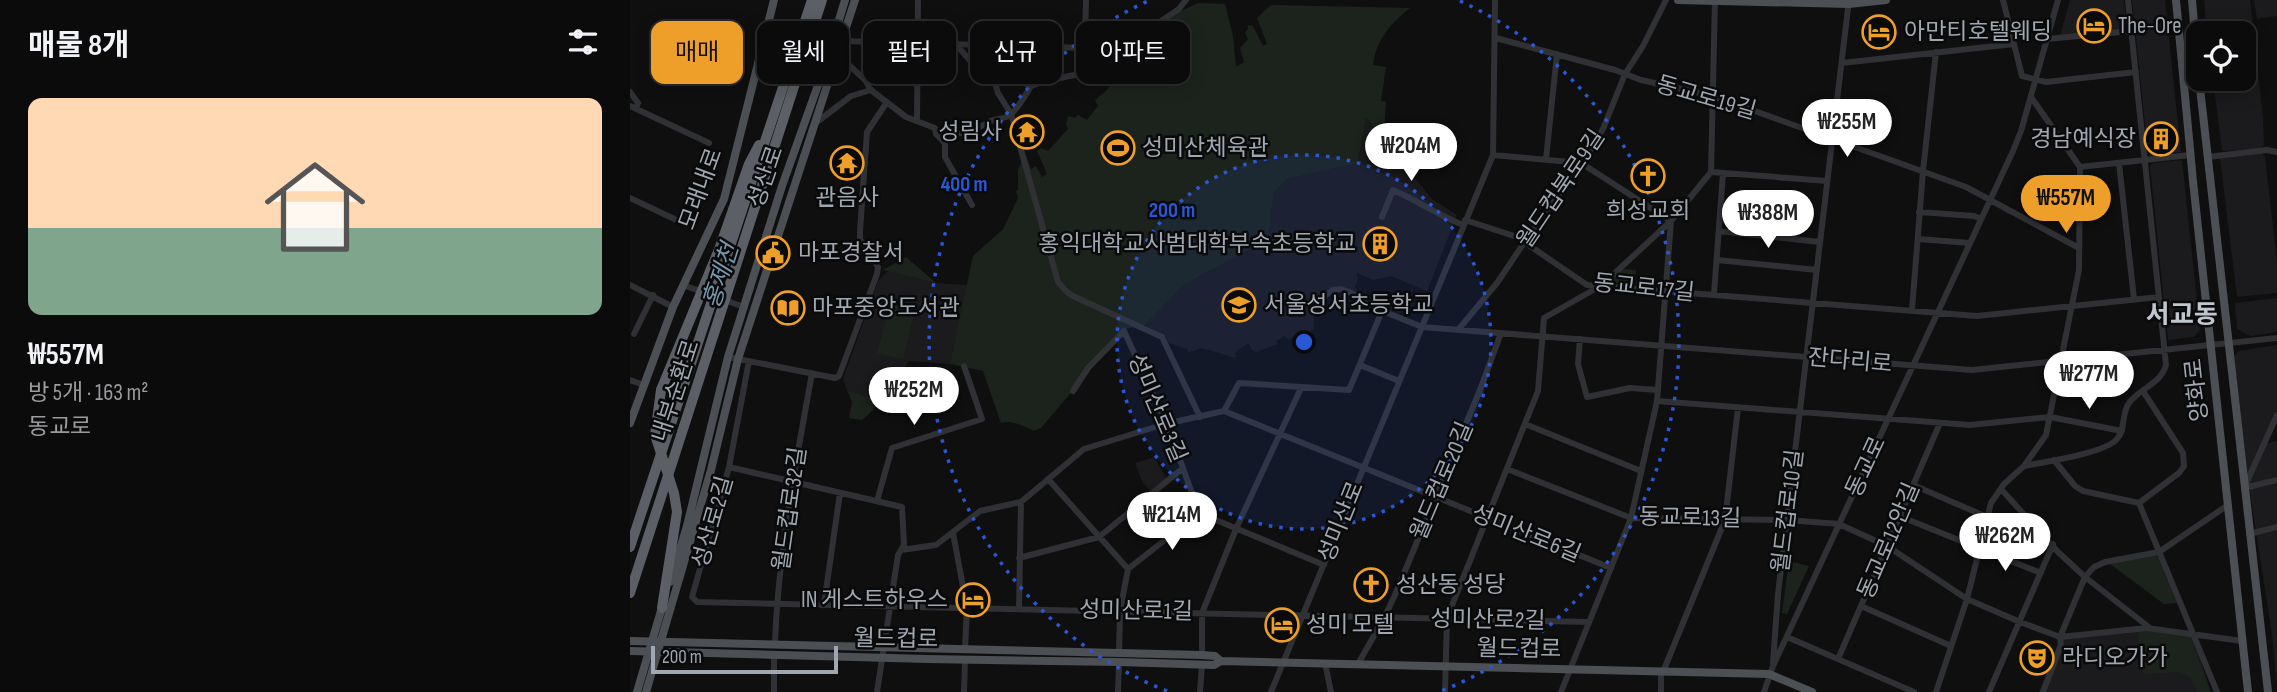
<!DOCTYPE html>
<html lang="ko">
<meta charset="utf-8">
<style>
body{margin:0;font-family:"Sofia Sans Condensed","Noto Sans KR",sans-serif;background:#19191a;color:#f1f3f6;height:100vh;display:flex;flex-direction:column;font-size:26px;white-space:nowrap}
*{box-sizing:border-box;margin:0}
p{font-size:23px;color:#9a9b9d}
.icon{flex:none;width:38px;height:38px;fill:none;stroke:currentColor;stroke-width:2;stroke-linecap:round;stroke-linejoin:round}
.map{position:relative;flex:1;overflow:hidden}
.sheet{display:flex;flex-direction:column;background:#0b0b0c;width:630px}
.sheet>*{flex:none}
.hud{position:absolute;left:21px;top:21px;width:665px;height:63px;display:flex;gap:14px}
.controls{position:absolute;left:1556px;top:21px;display:grid;gap:14px}
.controls a{display:grid;place-items:center;width:70px;height:70px;border-radius:14px;background:#0b0b0c;box-shadow:0 4px 18px #0003,0 0 0 2px #2b2b2d;font-size:35px}
.scale{position:absolute;left:21px;bottom:18px;width:187px;box-sizing:border-box;padding-left:7px;border:4px solid #a0a7b1;border-top:0;font-size:19px;line-height:24px;white-space:nowrap;color:#a0a7b1;-webkit-text-stroke:5px #0a0a0b;paint-order:stroke}
.price{position:absolute;translate:-50% -60px;padding:0 16px;border-radius:24px;background:#fff;color:#222;font-size:23px;line-height:46px;filter:drop-shadow(0 2px 4px #0008)}
.price::after{content:'';position:absolute;left:50%;top:42px;width:21px;height:16px;margin-left:-10px;background:inherit;clip-path:polygon(0 0,100% 0,50% 100%)}
.price.active{background:#ee9f2a;color:#111}
ul{padding:0;list-style:none}
li{display:grid;align-content:center;gap:14px;height:371px;padding:0 28px}
li+li{border-top:2px solid #2b2b2d}
li span{display:grid;place-items:center;height:217px;border-radius:14px;color:#555}
li>.icon{margin-inline-start:auto}
span .icon{width:126px;height:126px;fill:#fffc;stroke-width:1}
li b{font-size:30px}
h2{display:flex;justify-content:space-between;align-items:center;height:84px;padding:0 28px;font-size:30px}
.tag{padding:0 24px;border-radius:14px;background:#0b0b0c;box-shadow:0 4px 18px #0003,0 0 0 2px #2b2b2d;font-size:24px;line-height:63px}
.tag.active{background:#ee9f2a;color:#111}
main{display:flex;flex:1;min-height:0}
.map>svg:first-child{display:block}
.built{fill:#1b1b1d}
.green{fill:#1c231c}
.pier{fill:#0f0f10}
.lines{fill:none;stroke-linecap:round;stroke-linejoin:round}
.minor{stroke:#303135;stroke-width:6}
.major{stroke:#4c4f54;stroke-width:8}
.highway{stroke:#5c6066;stroke-width:10}
.highway-bridge{stroke:#5c6066;stroke-width:10}
.ring{fill:none;stroke:#2a57d4;stroke-width:3.5;stroke-dasharray:3.5 7}
.labels{text-anchor:middle;dominant-baseline:central;stroke-width:5;stroke-linejoin:round;paint-order:stroke}
.poi-label{font-size:23px;fill:#a0a7b1;stroke:#0a0a0b;text-anchor:start}
.street-label{font-size:23px;fill:#a0a7b1;stroke:#0a0a0b}
.water-label{font-size:24px;font-style:italic;fill:#7797ad;stroke:#0a0a0b}
.quarter-label{font-size:26px;font-weight:bold;fill:#c1c5cd;stroke:#0a0a0b}
.centre{fill:#2a57d4;stroke:#0a0a0b;stroke-width:3.5}
.ring-label{font-size:21px;text-anchor:middle;font-weight:bold;fill:#2a57d4;stroke:#0a0a0b;stroke-width:5;stroke-linejoin:round;paint-order:stroke}
</style>
<main>
<section class="sheet">
<h2>매물 8개<svg class="icon" aria-label="filters" viewBox="0 0 24 24"><path d="M4 7h16M4 17h16"/><circle cx="9" cy="7" r="2"/><circle cx="15" cy="17" r="2"/></svg></h2>
<ul>
<li><span style="background:linear-gradient(#ffd9b3 60%,#7fa58c 0)"><svg class="icon" aria-label="home" viewBox="0 0 24 24"><path d="M3 11l9-7 9 7M6 9v11h12V9"/></svg></span><div><b>₩557M</b><p>방 5개 · 163 m²</p><p>동교로</p></div></li>
</ul>
</section>
<div class="map">
<svg width="1647" height="692" viewBox="0 0 1647 692">
<rect width="100%" height="100%" fill="#0f0f10"/>
<path class="built" d="M1440,0H1494L1497,29L1430,36Z
M1502,0H1535L1551,152L1522,156L1518,153Z
M1574,0H1620L1633,118L1634,145L1630,149L1592,151L1583,79H1614V33H1577Z
M1624,0H1647V16L1627,19Z
M736,118L802,199L827,215L797,291L761,276L743,280L727,273L728,280L725,286L727,293L712,286L701,288L683,301L684,328L679,333L663,337L658,340L655,336L646,341L648,344L626,352L622,350L618,343L605,353L606,358L571,348L558,353L557,349L539,343L535,336L515,325L555,284L638,240L644,192L657,179L728,163Z
M1631,153L1635,157L1647,262V293L1607,297L1590,159Z
M1552,160L1570,330L1564,337L1538,340L1520,166L1523,163Z
M258,271L306,283L338,285L320,364L279,361L272,372L266,371L249,400L217,390L213,379L248,281Z
M1647,298V332L1620,336L1607,329L1605,303Z
M1647,345V415L1635,444L1647,441V686L1642,634L1618,480L1604,357L1608,351Z
M524,457L537,479L521,492L513,483L505,463Z
M1520,630L1562,634L1581,692H1409L1430,637Z"/>
<path class="green" d="M568,3L595,4L603,36L606,67L614,62L610,48L618,39L615,32L618,29V25L623,26L633,46L637,44L627,18L641,5L780,8C761,23 746,40 743,65L756,67L751,101L756,102L754,131H747L736,118L728,163L657,179L644,192L638,240L555,284L515,325L495,329L411,428L404,431C394,427 382,419 371,423L353,371L320,364L343,256L373,229L388,198L386,191L388,190V169L396,155L401,169L406,166L412,177L417,174L407,151L411,148L418,151C425,144 431,136 438,129L436,124L438,116L445,118L448,115L457,120L468,106L465,100L479,88L477,80L481,78L474,64L511,40L549,12Z
M276,257L306,283L253,270Z
M993,269L1006,270L1005,285L984,283L982,279Z
M260,304L285,310L273,359L247,353Z
M217,390L249,400L243,410L232,420L219,418L222,402Z
M1524,555L1528,557L1547,603L1534,604L1480,564Z
M1159,561L1179,566L1157,614L1152,613Z
M1520,631L1560,635L1580,692H1567L1560,677L1548,672L1514,674L1511,666L1508,632Z"/>
<path class="pier" d="M175,0H201L3,596L0,599V541L94,249L89,247L142,89L146,91Z"/>
<g class="lines">
<path class="minor" d="M1373,0L1392,76L1416,82L1506,72
M866,38L985,70L1011,80L1083,96L1336,187L1449,248
M1417,39L1501,31
M211,41L455,48
M328,44L330,49L351,73L389,81L401,86L415,81L454,73L549,9L556,0
M204,62L220,66L235,80L241,90L276,117L305,128L306,134L311,139C328,133 345,131 359,122C366,118 375,120 381,114C389,107 395,96 401,86
M1212,63L1384,44
M454,73L456,0
M363,76L368,93L381,114L428,282L437,292L443,296L532,337L570,417
M0,92L8,103L6,109
M0,106L79,143
M287,120L288,0
M187,122L221,96L241,90
M311,139L315,144V157L342,205
M863,155L951,163L1041,221
M1578,157L1637,150L1647,152
M916,159L927,54
M1489,163L1504,299
M1450,167L1560,155
M1081,172L1197,181
M0,198L57,225
M1289,212L1344,216L1351,219
M752,217L763,190C788,201 808,215 833,225
M835,220L896,240L900,246L957,285L1347,316L1529,297
M1089,231L1190,242
M1288,239L1340,243
M1087,260L1187,270
M0,285L43,307
M53,285L114,307
M1084,294L1093,173
M683,304L703,290L711,289L726,295L738,305L792,327L1342,370L1647,338
M1282,310L1293,171L1306,52
M828,330L867,283L896,240L955,159L973,129L995,74L1013,46L1036,0
M4,334L23,295
M950,339L948,364L957,397L1000,388L1028,390
M98,357L205,378L209,376L247,274L248,267L230,239V231L237,132L257,102
M119,361L99,467L62,597L67,602L959,622
M730,365L769,381
M0,380L14,385
M443,391L458,368L494,331L539,429L569,513L694,565
M272,400L283,395
M1027,401L1340,425L1420,417L1492,431
M594,411L609,383L719,390L752,311
M895,424L1011,471
M1424,460L1445,486L1453,491L1509,503L1549,473L1554,466L1553,453L1513,391
M1394,466C1414,462 1476,453 1487,439C1496,429 1491,414 1499,403C1510,388 1531,384 1536,365L1498,0
M99,467L272,507L274,545L268,555L247,692
M877,469L1001,518L1157,520L1209,524L1257,546L1337,599L1390,622L1430,637L1517,628L1612,641
M418,479L498,569L490,611L489,653
M1283,485L1357,517
M1615,486L1647,415
M1614,488L1647,480
M1371,489L1427,551L1455,577L1520,628
M247,501L262,448L352,419L334,366
M1509,503L1587,692
M1269,516L1411,573
M323,533L337,608L335,649
M1619,534L1647,527
M271,550L306,545L350,511L391,502
M389,558L469,537L553,468
M498,569L569,513
M194,604L210,493
M1231,606L1321,646
M389,609L391,502L454,449L535,424L594,411L981,568
M1157,637L1284,692
M145,645C148,553 166,463 182,373
M572,655V613L606,529L671,388
M1208,659L1310,423
M1143,662L1148,594L1219,0
M695,663L701,692
M728,664L754,618L765,595L850,390L871,333
M1033,672L1095,520L1108,408
M144,692V655
M334,692L335,660
M488,692L489,662
M570,692L572,665
M641,692L863,155L865,0
M815,692L817,618L908,391L914,318L972,285L1041,221L1081,172L1085,0
M931,692L1001,518L1027,401L1041,221
M1031,692V672
M1134,692L1143,666L1383,151L1391,131L1428,0
M1306,692L1337,599L1361,503L1374,484L1394,466L1416,435L1449,270L1450,167L1401,97
M1359,692L1423,544
M1413,692L1431,645L1430,637L1455,577L1464,567L1475,562L1529,552L1598,505"/>
<path class="major" d="M1048,0L1219,4L1256,0
M1546,0L1563,181L1618,692
M1562,0L1568,70
M1569,79L1638,692
M0,423L43,307L94,199L144,0
M40,582L57,526L98,357L152,186L197,60L215,0
M0,641L572,655L585,656L591,661L1139,674L1182,692
M0,651L297,659L489,662L584,665L591,661
M7,692L33,604
M16,692L81,470L108,359L225,0"/>
<path class="highway" d="M31,390L25,435L44,493L47,512L32,608"/>
<path class="highway-bridge" d="M31,390L90,247L119,164L129,145
M0,547L182,0
M0,593L192,0"/>
</g>
<circle cx="674" cy="342" r="187" fill="#2a57d4" fill-opacity=".12"/>
<g class="ring">
<circle cx="674" cy="342" r="187"/>
<path d="M537 691A375 375 0 0 1 518 1M830 1A375 375 0 0 1 811 691"/>
</g>
<defs>
<symbol id="hotel-ring" viewBox="-11 -11 22 22"><circle r="9.5" fill="#0a0a0b" stroke="#ee9f2a" stroke-width="1.5"/><path d="M-6-4.5h1.5V1H6V5H4.5V3h-9V5H-6ZM-4 0a1.8 1.8 0 1 1 3.6 0ZM.5 0V-2.5h3Q6-2.5 6 0Z" fill="#ee9f2a"/></symbol>
<symbol id="temple-ring" viewBox="-11 -11 22 22"><circle r="9.5" fill="#0a0a0b" stroke="#ee9f2a" stroke-width="1.5"/><path d="M0-6L5-2H3V0L6.5 2.5H4V6H1.5V3h-3V6H-4V2.5H-6.5L-3 0V-2H-5Z" fill="#ee9f2a"/></symbol>
<symbol id="building-ring" viewBox="-11 -11 22 22"><circle r="9.5" fill="#0a0a0b" stroke="#ee9f2a" stroke-width="1.5"/><path d="M-4-6H4V6H1V3H-1V6H-4ZM-2.5-4.3h1.7v1.8h-1.7ZM.8-4.3h1.7v1.8H.8ZM-2.5-1h1.7V.8h-1.7ZM.8-1h1.7V.8H.8Z" fill="#ee9f2a"/></symbol>
<symbol id="stadium-ring" viewBox="-11 -11 22 22"><circle r="9.5" fill="#0a0a0b" stroke="#ee9f2a" stroke-width="1.5"/><path d="M0-5a6.5 5 0 1 0 0 10a6.5 5 0 1 0 0-10ZM-3.5-1.8h7v3.6h-7Z" fill="#ee9f2a"/></symbol>
<symbol id="church-ring" viewBox="-11 -11 22 22"><circle r="9.5" fill="#0a0a0b" stroke="#ee9f2a" stroke-width="1.5"/><path d="M-1.2-6h2.4v3.5h3.3v2.4h-3.3V6h-2.4V-.1h-3.3v-2.4h3.3Z" fill="#ee9f2a"/></symbol>
<symbol id="civic-ring" viewBox="-11 -11 22 22"><circle r="9.5" fill="#0a0a0b" stroke="#ee9f2a" stroke-width="1.5"/><path d="M-.6-6.5H3V-4.5H.6V-3L4-1V1h2V6H-6V1h2V-1L-.6-3ZM-1.2 2.5V6h2.4V2.5Z" fill="#ee9f2a"/></symbol>
<symbol id="school-ring" viewBox="-11 -11 22 22"><circle r="9.5" fill="#0a0a0b" stroke="#ee9f2a" stroke-width="1.5"/><path d="M0-5L7-2L0 1L-7-2ZM-4 1L0 2.5L4 1V4Q0 6-4 4Z" fill="#ee9f2a"/></symbol>
<symbol id="library-ring" viewBox="-11 -11 22 22"><circle r="9.5" fill="#0a0a0b" stroke="#ee9f2a" stroke-width="1.5"/><path d="M-6-4Q-3-5.5-.7-3.5V5Q-3 3-6 4ZM6-4Q3-5.5 .7-3.5V5Q3 3 6 4Z" fill="#ee9f2a"/></symbol>
<symbol id="theatre-ring" viewBox="-11 -11 22 22"><circle r="9.5" fill="#0a0a0b" stroke="#ee9f2a" stroke-width="1.5"/><path d="M-5-5.5Q0-4 5-5.5V0Q5 5 0 6Q-5 5-5 0ZM-3.3-2.5H-1v1.5H-3.3ZM1-2.5H3.3v1.5H1ZM-2.8 1Q0 5.5 2.8 1Z" fill="#ee9f2a"/></symbol>
</defs>
<g fill-rule="evenodd">
<use href="#hotel-ring" x="1445" y="7" width="38" height="38"/>
<use href="#hotel-ring" x="1230" y="13" width="38" height="38"/>
<use href="#temple-ring" x="378" y="113" width="38" height="38"/>
<use href="#building-ring" x="1512" y="120" width="38" height="38"/>
<use href="#stadium-ring" x="469" y="129" width="38" height="38"/>
<use href="#temple-ring" x="198" y="144" width="38" height="38"/>
<use href="#church-ring" x="999" y="157" width="38" height="38"/>
<use href="#building-ring" x="731" y="225" width="38" height="38"/>
<use href="#civic-ring" x="124" y="234" width="38" height="38"/>
<use href="#school-ring" x="590" y="286" width="38" height="38"/>
<use href="#library-ring" x="139" y="289" width="38" height="38"/>
<use href="#church-ring" x="722" y="566" width="38" height="38"/>
<use href="#hotel-ring" x="324" y="581" width="38" height="38"/>
<use href="#hotel-ring" x="633" y="606" width="38" height="38"/>
<use href="#theatre-ring" x="1388" y="639" width="38" height="38"/>
</g>
<g class="labels">
<g class="poi-label">
<text x="1488" y="26">The-Ore</text>
<text x="1274" y="32">아만티호텔웨딩</text>
<text x="372" y="132" text-anchor="end">성림사</text>
<text x="1506" y="139" text-anchor="end">경남예식장</text>
<text x="512" y="148">성미산체육관</text>
<text x="217" y="198" text-anchor="middle">관음사</text>
<text x="1018" y="211" text-anchor="middle">희성교회</text>
<text x="726" y="244" text-anchor="end">홍익대학교사범대학부속초등학교</text>
<text x="168" y="253">마포경찰서</text>
<text x="634" y="305">서울성서초등학교</text>
<text x="182" y="308">마포중앙도서관</text>
<text x="766" y="585">성산동 성당</text>
<text x="318" y="600" text-anchor="end">IN 게스트하우스</text>
<text x="676" y="625">성미 모텔</text>
<text x="1432" y="658">라디오가가</text>
</g>
<g class="street-label">
<text transform="translate(1076 98) rotate(16)">동교로19길</text>
<text transform="translate(136 177) rotate(-71)">성산로</text>
<text transform="translate(71 189) rotate(-70)">모래내로</text>
<text transform="translate(931 189) rotate(-56)">월드컵북로9길</text>
<text transform="translate(1014 288) rotate(6)">동교로17길</text>
<text transform="translate(1220 361) rotate(5)">잔다리로</text>
<text transform="translate(1567 390) rotate(-96)">양화로</text>
<text transform="translate(46 391) rotate(-72)">내부순환로</text>
<text transform="translate(527 408) rotate(67)">성미산로3길</text>
<text transform="translate(1236 467) rotate(-65)">동교로</text>
<text transform="translate(812 481) rotate(-67)">월드컵로20길</text>
<text transform="translate(160 509) rotate(-82)">월드컵로32길</text>
<text transform="translate(1158 511) rotate(-83)">월드컵로10길</text>
<text transform="translate(1060 518) rotate(1)">동교로13길</text>
<text transform="translate(83 522) rotate(-74)">성산로2길</text>
<text transform="translate(711 522) rotate(-68)">성미산로</text>
<text transform="translate(896 534) rotate(22)">성미산로6길</text>
<text transform="translate(1259 541) rotate(-67)">동교로12안길</text>
<text transform="translate(506 611) rotate(1)">성미산로1길</text>
<text transform="translate(858 620) rotate(1)">성미산로2길</text>
<text transform="translate(266 639) rotate(1)">월드컵로</text>
<text transform="translate(889 649) rotate(1)">월드컵로</text>
</g>
<g class="water-label">
<text transform="translate(91 276) rotate(-72)">홍제천</text>
</g>
<g class="quarter-label">
<text x="1552" y="315">서교동</text>
</g>
</g>
<circle cx="674" cy="342" r="10" class="centre"/>
<g class="ring-label">
<text x="334" y="191">400 m</text>
<text x="542" y="217">200 m</text>
</g>
</svg>
<div class="controls">
<a><svg class="icon" aria-label="locate" viewBox="0 0 24 24"><circle cx="12" cy="12" r="6"/><path d="M12 2v4M12 18v4M2 12h4M18 12h4"/></svg></a>
</div>
<div class="scale">200 m</div>
<b class="price" style="left:1217px;top:159px">₩255M</b>
<b class="price" style="left:781px;top:183px">₩204M</b>
<b class="price active" style="left:1436px;top:235px">₩557M</b>
<b class="price" style="left:1138px;top:250px">₩388M</b>
<b class="price" style="left:1459px;top:411px">₩277M</b>
<b class="price" style="left:284px;top:427px">₩252M</b>
<b class="price" style="left:542px;top:552px">₩214M</b>
<b class="price" style="left:1375px;top:573px">₩262M</b>
<div class="hud">
<a class="tag active">매매</a>
<a class="tag">월세</a>
<a class="tag">필터</a>
<a class="tag">신규</a>
<a class="tag">아파트</a>
</div>
</div>
</main>
